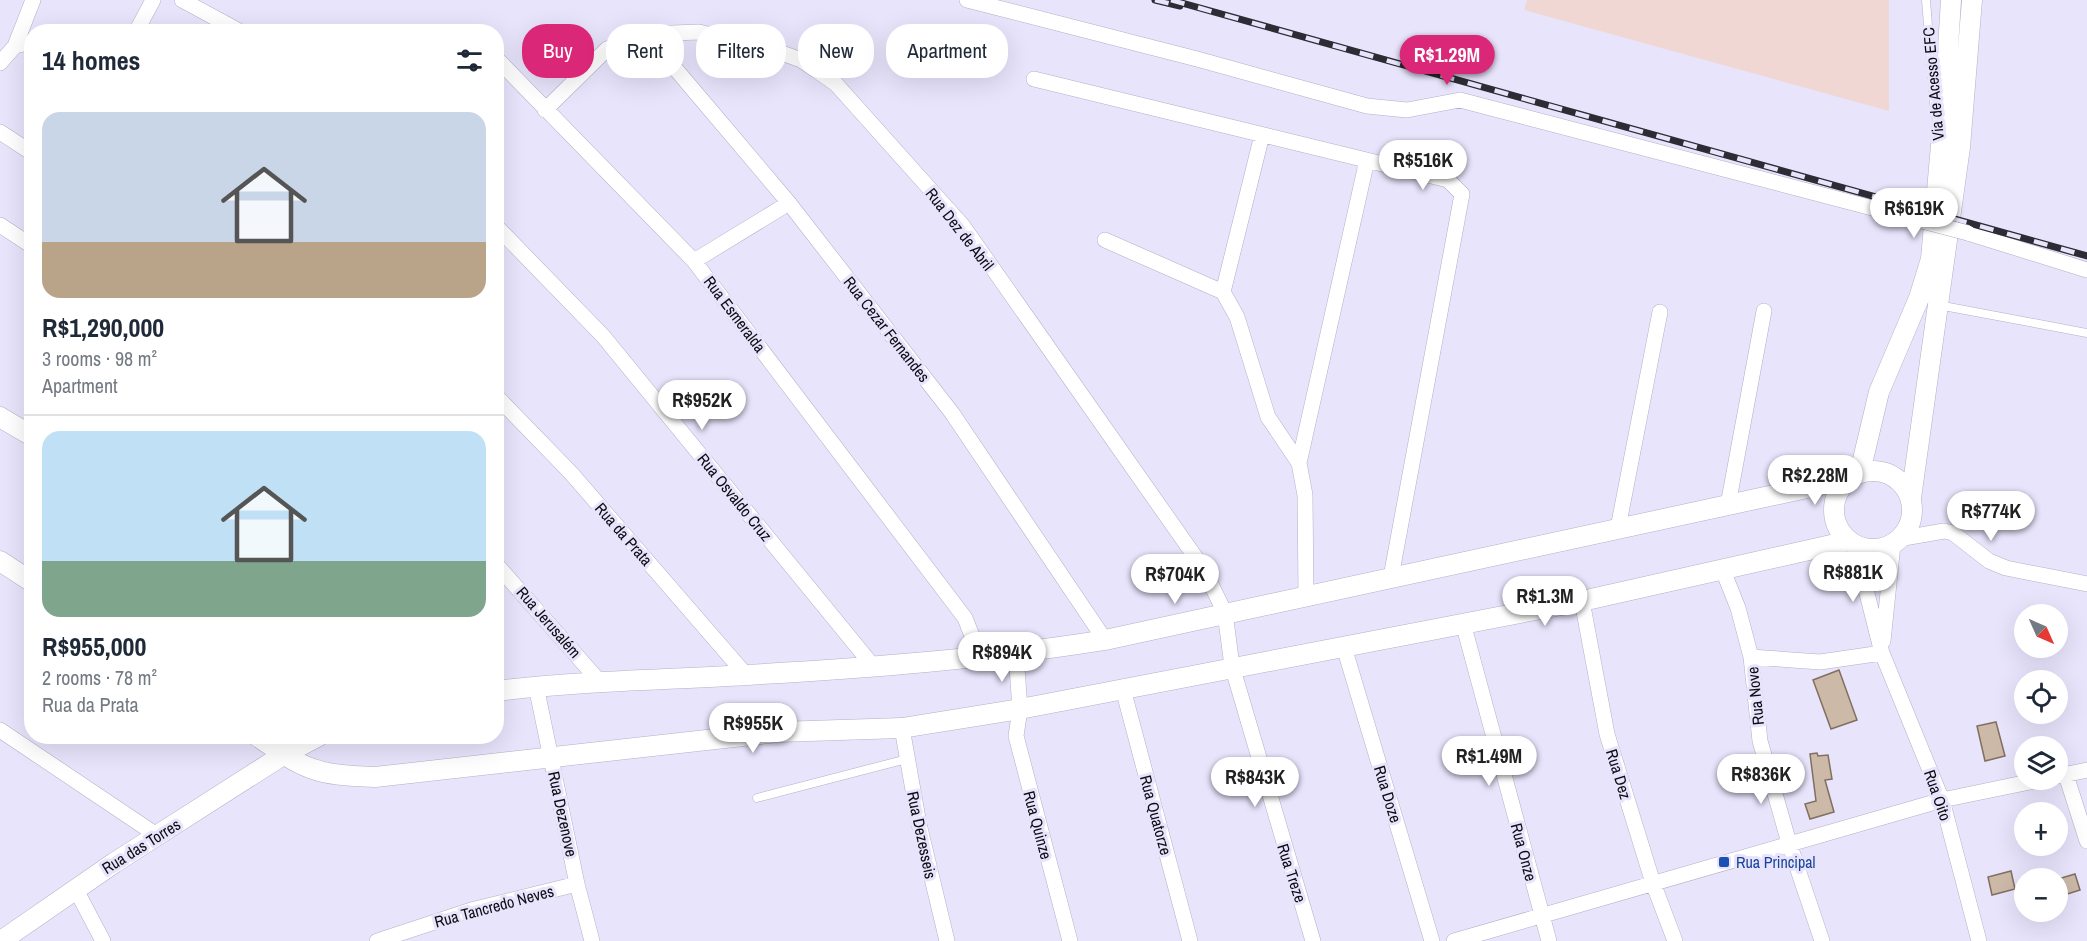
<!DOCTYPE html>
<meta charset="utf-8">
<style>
body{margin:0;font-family:"Archivo Narrow",sans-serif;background:#f2f2f3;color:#1f2937;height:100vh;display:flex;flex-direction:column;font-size:22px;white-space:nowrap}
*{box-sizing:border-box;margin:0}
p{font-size:20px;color:#747a83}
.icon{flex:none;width:33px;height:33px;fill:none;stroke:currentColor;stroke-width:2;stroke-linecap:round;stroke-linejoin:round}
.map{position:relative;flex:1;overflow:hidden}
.panel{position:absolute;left:24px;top:24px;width:480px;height:720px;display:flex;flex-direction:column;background:#fff;border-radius:24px;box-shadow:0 6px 24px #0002}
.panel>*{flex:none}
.banner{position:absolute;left:522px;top:24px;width:570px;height:54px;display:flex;gap:12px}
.needle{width:39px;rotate:135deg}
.fabs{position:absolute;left:2014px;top:604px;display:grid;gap:12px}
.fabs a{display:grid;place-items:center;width:54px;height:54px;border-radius:50%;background:#fff;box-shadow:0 6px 24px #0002;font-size:30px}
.price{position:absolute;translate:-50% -51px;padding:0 14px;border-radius:21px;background:#fff;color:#222;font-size:20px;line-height:39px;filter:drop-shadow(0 2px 3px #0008)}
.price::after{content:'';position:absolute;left:50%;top:36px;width:18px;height:14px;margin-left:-9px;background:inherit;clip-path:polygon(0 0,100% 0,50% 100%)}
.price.current{background:#db2777;color:#fff}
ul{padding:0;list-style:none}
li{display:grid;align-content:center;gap:12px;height:318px;padding:0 18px}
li+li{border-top:2px solid #e0e1e3}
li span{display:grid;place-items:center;height:186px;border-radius:18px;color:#555}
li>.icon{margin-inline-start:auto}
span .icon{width:108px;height:108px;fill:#fffc;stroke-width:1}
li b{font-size:26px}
h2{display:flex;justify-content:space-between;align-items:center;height:72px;padding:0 18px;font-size:26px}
.tag{padding:0 21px;border-radius:24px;background:#fff;box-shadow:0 6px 24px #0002;font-size:21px;line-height:54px}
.tag.current{background:#db2777;color:#fff}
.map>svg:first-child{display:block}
.industrial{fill:#f1d7d3}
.building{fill:#ccb9a8;stroke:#816f5f;stroke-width:1.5}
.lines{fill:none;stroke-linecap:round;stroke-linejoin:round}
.service-casing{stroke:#b3afc5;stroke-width:9}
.minor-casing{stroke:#b3afc5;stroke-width:16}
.tertiary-casing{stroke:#b3afc5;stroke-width:21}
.service{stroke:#fff;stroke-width:8}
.minor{stroke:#fff;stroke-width:15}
.tertiary{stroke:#fff;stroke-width:20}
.rail-casing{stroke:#2d2b34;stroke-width:7}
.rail{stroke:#e8e4fc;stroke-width:4.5;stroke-dasharray:14;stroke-linecap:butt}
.minor-bridge-casing{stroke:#b3afc5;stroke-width:16;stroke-linecap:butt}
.minor-bridge{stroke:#fff;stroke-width:15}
.transit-dot{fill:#1a4fb4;stroke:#e8e4fc;stroke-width:2}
.labels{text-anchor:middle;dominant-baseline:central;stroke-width:6;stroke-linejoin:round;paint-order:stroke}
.street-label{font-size:16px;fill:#0d0b12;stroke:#e8e4fc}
.transit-label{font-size:16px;fill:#164399;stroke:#e8e4fc;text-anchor:start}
</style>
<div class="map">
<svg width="2087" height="941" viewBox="0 0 2087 941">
<rect width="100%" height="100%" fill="#e8e4fc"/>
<path class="industrial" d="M1527,0H1889V111L1524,10Z"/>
<path class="building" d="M1839,670L1857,720L1831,729L1813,680Z
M1996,722L2005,756L1985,761L1977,726Z
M1817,753L1818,756L1828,755L1832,779L1825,780L1834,812L1810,819L1805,804L1816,801L1810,754Z
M2011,871L2015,889L1992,895L1988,877Z
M2075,874L2080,890L2058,897V879Z"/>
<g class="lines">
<defs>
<path id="service" d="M1926,0L1935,115
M1938,305L2087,333
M757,798L907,759"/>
<path id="minor" d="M182,0L241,32
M967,0L1197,59L1367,106L1407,110L1460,100L1918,220
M136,32L153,0
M646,34L789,203L952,413L1105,640
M15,46L33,0
M496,58L694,261L965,618L980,656
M0,63L15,46L32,42
M1034,79L1448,180L1462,194L1391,577
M545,110L607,49L646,34L699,32L771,49L801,60L816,70L836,84L963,226L1203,568L1225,613L1232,666L1313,941
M0,132L32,153
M0,225L32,246
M496,226L603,336L873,666
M1968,233L2087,270
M1105,240L1223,292L1237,317L1268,417L1299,463L1305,495L1306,596
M694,261L789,203
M1223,292L1262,135
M496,396L571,473L746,675
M1299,463L1367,160
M1728,505L1764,311
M1618,528L1660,312
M1898,539L1944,531L1953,533L1989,561L2006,568L2087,584
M1855,546L1882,653L1942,800L1979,941
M496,564L599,681
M1722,568L1738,608L1751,657L1820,662L1882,653
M1582,601L1607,734L1653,883L1675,941
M1463,623L1549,941
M1883,641L1893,544
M1344,647L1432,941
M1016,654L1020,709L1016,736L1070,941
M1751,657L1760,741L1789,843L1822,941
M536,686L577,884L592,941
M1123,689L1190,941
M902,728L919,824L947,941
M0,730L158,836
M2066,775L2087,841
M2058,776L2087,770
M75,888L103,941
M377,941L471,910L577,884
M1454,941L1942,800L2039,780"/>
<path id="tertiary" d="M0,417L32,436
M1834 510a39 39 0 1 1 78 0a39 39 0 1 1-78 0Z
M1860,472L1879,392L1919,298L1931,259L1944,111L1951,0
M1911,498L1960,147L1972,0
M0,561L32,582
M496,691C580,681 663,680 747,675C866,668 987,659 1105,640L1848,479
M257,736C305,770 315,775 375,777L778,732L902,728L1020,709L1582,601L1849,541
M1,941L114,863L283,755L319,736"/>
</defs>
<use href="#service" class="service-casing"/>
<use href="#minor" class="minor-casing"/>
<use href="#tertiary" class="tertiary-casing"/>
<use href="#service" class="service"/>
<use href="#minor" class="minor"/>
<use href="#tertiary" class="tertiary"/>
<defs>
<path id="rail" d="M1155,0L1180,6
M1171,0L2087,256"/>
</defs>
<use href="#rail" class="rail-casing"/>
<use href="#rail" class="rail"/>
<defs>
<path id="minor-bridge" d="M1918,220L1968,233"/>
</defs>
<use href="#minor-bridge" class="minor-bridge-casing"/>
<use href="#minor-bridge" class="minor-bridge"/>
</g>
<rect class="transit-dot" x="1718" y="856" width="12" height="12" rx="3"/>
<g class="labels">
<g class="street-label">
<text transform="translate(1933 84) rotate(-95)">Via de Acesso EFC</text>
<text transform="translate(960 229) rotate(52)">Rua Dez de Abril</text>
<text transform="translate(735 314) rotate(53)">Rua Esmeralda</text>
<text transform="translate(887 329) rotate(52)">Rua Cezar Fernandes</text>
<text transform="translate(735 497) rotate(51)">Rua Osvaldo Cruz</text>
<text transform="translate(624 534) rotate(49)">Rua da Prata</text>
<text transform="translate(549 622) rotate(49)">Rua Jerusalém</text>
<text transform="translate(1755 696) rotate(-96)">Rua Nove</text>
<text transform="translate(1619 774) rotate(73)">Rua Dez</text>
<text transform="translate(1388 794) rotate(73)">Rua Doze</text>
<text transform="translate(1938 795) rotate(71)">Rua Oito</text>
<text transform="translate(563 814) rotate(78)">Rua Dezenove</text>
<text transform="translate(1156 815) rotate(75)">Rua Quatorze</text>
<text transform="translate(1038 825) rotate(75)">Rua Quinze</text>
<text transform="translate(922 835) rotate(78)">Rua Dezesseis</text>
<text transform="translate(141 846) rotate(-32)">Rua das Torres</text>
<text transform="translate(1524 852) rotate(75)">Rua Onze</text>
<text transform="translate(1292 873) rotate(72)">Rua Treze</text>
<text transform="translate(494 906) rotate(-15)">Rua Tancredo Neves</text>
</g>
<g class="transit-label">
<text x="1736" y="862">Rua Principal</text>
</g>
</g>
</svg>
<div class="fabs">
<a><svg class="needle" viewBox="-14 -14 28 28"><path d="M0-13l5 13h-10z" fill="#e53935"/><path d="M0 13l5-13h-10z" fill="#747a83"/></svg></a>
<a><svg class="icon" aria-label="locate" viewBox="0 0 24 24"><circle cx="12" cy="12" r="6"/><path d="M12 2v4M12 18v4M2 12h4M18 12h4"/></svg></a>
<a><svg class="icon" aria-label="layers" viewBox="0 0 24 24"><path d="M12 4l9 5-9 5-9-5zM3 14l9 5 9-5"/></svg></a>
<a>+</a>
<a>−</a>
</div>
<b class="price current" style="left:1447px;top:86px">R$1.29M</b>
<b class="price" style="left:1423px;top:191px">R$516K</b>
<b class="price" style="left:1914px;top:239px">R$619K</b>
<b class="price" style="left:702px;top:431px">R$952K</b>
<b class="price" style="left:1815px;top:506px">R$2.28M</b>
<b class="price" style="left:1991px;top:542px">R$774K</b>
<b class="price" style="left:1853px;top:603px">R$881K</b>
<b class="price" style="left:1175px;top:605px">R$704K</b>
<b class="price" style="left:1545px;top:627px">R$1.3M</b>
<b class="price" style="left:1002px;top:683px">R$894K</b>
<b class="price" style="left:753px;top:754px">R$955K</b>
<b class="price" style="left:1489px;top:787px">R$1.49M</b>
<b class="price" style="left:1761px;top:805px">R$836K</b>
<b class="price" style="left:1255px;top:808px">R$843K</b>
<div class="banner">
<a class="tag current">Buy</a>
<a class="tag">Rent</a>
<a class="tag">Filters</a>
<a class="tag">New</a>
<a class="tag">Apartment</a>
</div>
<section class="panel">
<h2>14 homes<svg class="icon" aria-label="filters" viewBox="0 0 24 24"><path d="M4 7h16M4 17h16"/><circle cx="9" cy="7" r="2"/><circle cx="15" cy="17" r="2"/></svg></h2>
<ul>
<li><span style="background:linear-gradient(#c9d6e8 70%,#b9a48a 0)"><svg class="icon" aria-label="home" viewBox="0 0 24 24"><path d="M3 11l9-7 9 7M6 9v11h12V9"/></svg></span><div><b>R$1,290,000</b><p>3 rooms · 98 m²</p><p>Apartment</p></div></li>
<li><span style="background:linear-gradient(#bfe0f5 70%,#7fa58c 0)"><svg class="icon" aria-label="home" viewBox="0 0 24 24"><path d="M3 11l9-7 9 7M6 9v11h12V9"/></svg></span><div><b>R$955,000</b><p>2 rooms · 78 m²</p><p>Rua da Prata</p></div></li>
</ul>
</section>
</div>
